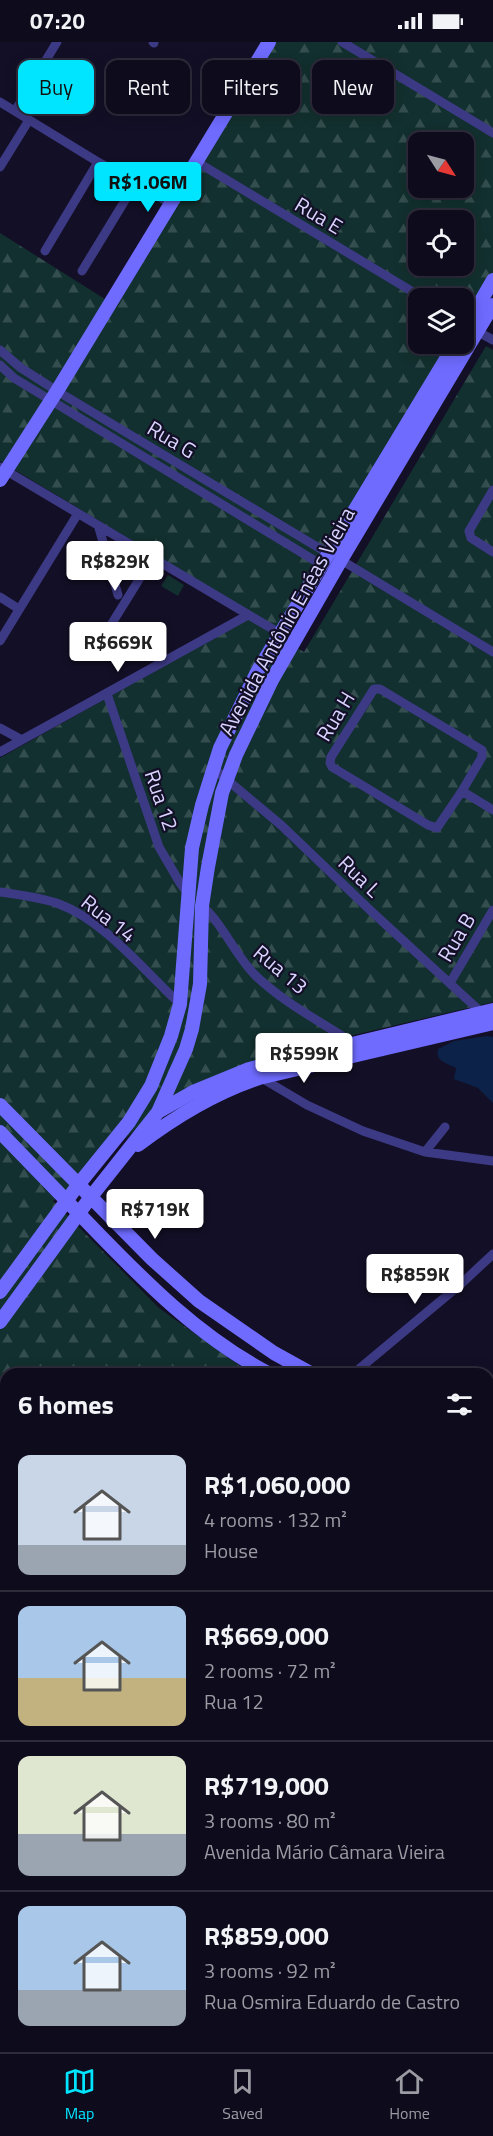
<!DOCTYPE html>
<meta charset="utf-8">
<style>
body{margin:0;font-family:"Titillium Web",sans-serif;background:#171425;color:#f1f3f6;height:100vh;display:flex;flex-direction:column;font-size:22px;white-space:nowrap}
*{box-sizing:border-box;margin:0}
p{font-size:20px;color:#9b9ba3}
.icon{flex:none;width:33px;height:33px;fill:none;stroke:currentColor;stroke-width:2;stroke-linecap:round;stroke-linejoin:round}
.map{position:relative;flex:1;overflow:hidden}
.panel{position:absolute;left:0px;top:1326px;width:494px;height:684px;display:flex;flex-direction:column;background:#0e0b1c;border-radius:18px 18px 0 0;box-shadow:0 3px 15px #0003,0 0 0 2px #2e2b3b}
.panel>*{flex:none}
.top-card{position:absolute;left:18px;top:18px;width:458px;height:54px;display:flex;gap:12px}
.needle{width:39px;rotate:126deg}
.tools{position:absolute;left:408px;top:90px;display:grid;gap:12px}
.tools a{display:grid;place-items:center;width:66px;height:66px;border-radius:12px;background:#0e0b1c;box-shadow:0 3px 15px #0003,0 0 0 2px #2e2b3b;font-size:30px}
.price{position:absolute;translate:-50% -51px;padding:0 14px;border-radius:6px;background:#fff;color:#222;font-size:20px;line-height:39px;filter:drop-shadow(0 2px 3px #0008)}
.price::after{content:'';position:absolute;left:50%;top:36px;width:18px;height:14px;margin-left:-9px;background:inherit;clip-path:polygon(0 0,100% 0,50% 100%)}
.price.active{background:#00e5ff;color:#111}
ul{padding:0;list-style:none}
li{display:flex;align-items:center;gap:18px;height:150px;padding:0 18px}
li+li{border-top:2px solid #2e2b3b}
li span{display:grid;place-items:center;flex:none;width:168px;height:120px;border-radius:12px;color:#555}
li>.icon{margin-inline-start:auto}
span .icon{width:72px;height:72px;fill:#fffc;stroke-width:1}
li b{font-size:26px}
h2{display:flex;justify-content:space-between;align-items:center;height:72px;padding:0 18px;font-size:26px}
.tag{padding:0 21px;border-radius:12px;background:#0e0b1c;box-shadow:0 3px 15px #0003,0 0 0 2px #2e2b3b;font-size:21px;line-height:54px}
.tag.active{background:#00e5ff;color:#111}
.status{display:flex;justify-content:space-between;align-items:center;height:42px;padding:0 30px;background:#0e0b1c;direction:ltr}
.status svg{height:16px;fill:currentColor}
.tab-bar{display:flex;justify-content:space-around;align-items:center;height:84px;border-top:2px solid #2e2b3b;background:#0e0b1c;font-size:16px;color:#9b9ba3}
.tab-bar a{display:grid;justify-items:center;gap:3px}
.tab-bar .active{color:#00e5ff}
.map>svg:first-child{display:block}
.forest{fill:url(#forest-firs);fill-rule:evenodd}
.pitch{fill:#12302f}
.water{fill:#0c2248}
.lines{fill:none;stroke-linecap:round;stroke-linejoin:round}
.street{stroke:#3d3a85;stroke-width:9}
.secondary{stroke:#6f6bff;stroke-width:14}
.labels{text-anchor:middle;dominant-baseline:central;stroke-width:4.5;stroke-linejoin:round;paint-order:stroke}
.street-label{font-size:21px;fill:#d9d4ff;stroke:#130f26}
</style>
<div class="status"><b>07:20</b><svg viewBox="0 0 49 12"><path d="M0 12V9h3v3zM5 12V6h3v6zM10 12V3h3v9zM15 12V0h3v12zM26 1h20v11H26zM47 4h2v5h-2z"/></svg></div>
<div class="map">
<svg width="493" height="2010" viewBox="0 0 493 2010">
<defs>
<pattern id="forest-firs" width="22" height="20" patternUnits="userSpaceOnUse" patternTransform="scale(1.5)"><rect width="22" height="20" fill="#12302f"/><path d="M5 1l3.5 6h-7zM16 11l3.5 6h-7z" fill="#344d4e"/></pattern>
</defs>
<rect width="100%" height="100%" fill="#130f26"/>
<path class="forest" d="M276,0H493V233L464,283V256H418V302H452L280,588L0,419V191L116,264ZM418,100H464V146H418ZM418,178H464V224H418Z
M486,304L493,308V960L358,992L291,1009L227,1030L170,1058L53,1159L159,1266L251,1332H6V2004H456L452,2010H0V716L248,577L304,610Z
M488,1426L493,1427V2004L477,2007L469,2004H488Z"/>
<path class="pitch" d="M168,533L184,543L178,554L161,544Z"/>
<path class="water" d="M487,994L493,995V1061L478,1046L454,1037L456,1026C446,1021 435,1019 438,1007L454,999Z"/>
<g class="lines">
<path class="street" d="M153,0L154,1
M342,0L493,91
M0,60L98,120L172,162
M15,69L57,0
M197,120L423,256
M0,125L29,78
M45,209L98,120
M82,229L135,142
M473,287L493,298
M0,308L21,326L57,349L329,512
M0,323L14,336L322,523
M0,425L281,592
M493,448L469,489L471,496L493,510
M99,486L118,553
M341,518L493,610
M0,555L19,567
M110,584L153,608
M0,599L77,473
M101,599L153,515
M374,647H380L482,708V715L462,749L437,786L428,783L332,725L330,721L331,715Z
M107,652L159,805L180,841L190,854
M0,686L22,698
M0,710L248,573
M213,726L281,783L371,869L481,970
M462,749L493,768
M0,850C20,853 40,855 59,862C105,879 144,929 180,962
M201,863C223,882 234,911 254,932C282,960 320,979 353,1001
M450,941L493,868
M258,1034L307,1063L363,1089L425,1110L493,1119
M425,1110L445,1085
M353,1332L462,1241L493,1212
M488,1634L493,1627
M488,1756L493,1759
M0,1895L6,1887
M488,1959L493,1946
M302,2010L306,2004
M463,2010L467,2004"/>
<path class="secondary" d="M464,288L493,238
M0,438L57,349L269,0
M0,1063L152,1217L199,1259L274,1311L312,1332
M158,1070L193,1050L249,1027L493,968
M0,1090C30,1121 60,1152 90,1183C144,1239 200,1296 270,1332
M138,1103C176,1074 214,1051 259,1036L493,981
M0,1250L78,1143L129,1080L151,1044L171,994L180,962L192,806L202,763L220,706L257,630L455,302
M0,1280L90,1156L158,1070L186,1007L192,987L200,942L202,864L208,825L222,751L236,713L272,638L341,518L493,263
M488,1395L493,1397
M488,1415L493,1416"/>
</g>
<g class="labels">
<g class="street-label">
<text transform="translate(319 173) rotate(31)">Rua E</text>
<text transform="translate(172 397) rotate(31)">Rua G</text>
<text transform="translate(286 579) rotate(-61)">Avenida Antônio Enéas Vieira</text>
<text transform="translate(335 674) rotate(-59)">Rua H</text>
<text transform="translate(162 758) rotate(71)">Rua 12</text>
<text transform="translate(360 834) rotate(44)">Rua L</text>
<text transform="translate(109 876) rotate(38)">Rua 14</text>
<text transform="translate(456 895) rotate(-59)">Rua B</text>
<text transform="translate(281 927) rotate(40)">Rua 13</text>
</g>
</g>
</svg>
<div class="tools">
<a><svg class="needle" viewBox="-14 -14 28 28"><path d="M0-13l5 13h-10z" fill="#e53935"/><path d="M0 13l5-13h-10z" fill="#9b9ba3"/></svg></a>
<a><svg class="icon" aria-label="locate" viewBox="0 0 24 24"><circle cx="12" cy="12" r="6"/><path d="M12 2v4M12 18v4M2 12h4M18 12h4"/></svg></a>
<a><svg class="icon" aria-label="layers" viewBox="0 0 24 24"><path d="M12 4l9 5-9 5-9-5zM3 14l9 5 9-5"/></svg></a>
</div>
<b class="price active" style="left:148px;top:171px">R$1.06M</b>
<b class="price" style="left:115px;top:550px">R$829K</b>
<b class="price" style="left:118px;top:631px">R$669K</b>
<b class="price" style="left:304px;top:1042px">R$599K</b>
<b class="price" style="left:155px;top:1198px">R$719K</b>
<b class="price" style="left:415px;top:1263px">R$859K</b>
<div class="top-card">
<a class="tag active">Buy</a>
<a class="tag">Rent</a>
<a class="tag">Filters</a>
<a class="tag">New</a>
</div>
<section class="panel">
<h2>6 homes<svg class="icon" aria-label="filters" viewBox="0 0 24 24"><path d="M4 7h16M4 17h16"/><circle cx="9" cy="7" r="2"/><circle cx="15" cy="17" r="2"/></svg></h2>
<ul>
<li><span style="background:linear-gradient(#c9d6e8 75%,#9aa5b1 0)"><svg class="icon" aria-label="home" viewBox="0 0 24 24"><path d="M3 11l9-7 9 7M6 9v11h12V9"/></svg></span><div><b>R$1,060,000</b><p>4 rooms · 132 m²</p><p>House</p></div></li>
<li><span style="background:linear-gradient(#a9c7e8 60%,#c2b280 0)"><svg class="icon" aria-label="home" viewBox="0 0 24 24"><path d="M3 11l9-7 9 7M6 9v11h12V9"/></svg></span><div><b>R$669,000</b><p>2 rooms · 72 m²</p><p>Rua 12</p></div></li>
<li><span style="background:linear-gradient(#dfe7d0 65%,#9aa5b1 0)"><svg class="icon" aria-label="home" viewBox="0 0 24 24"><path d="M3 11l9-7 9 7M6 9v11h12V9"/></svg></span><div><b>R$719,000</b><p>3 rooms · 80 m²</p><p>Avenida Mário Câmara Vieira</p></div></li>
<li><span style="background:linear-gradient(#a9c7e8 70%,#9aa5b1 0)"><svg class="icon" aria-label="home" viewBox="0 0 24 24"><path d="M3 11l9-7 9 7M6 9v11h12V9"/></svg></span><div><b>R$859,000</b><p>3 rooms · 92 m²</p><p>Rua Osmira Eduardo de Castro</p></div></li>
</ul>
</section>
</div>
<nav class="tab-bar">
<a class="active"><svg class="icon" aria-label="map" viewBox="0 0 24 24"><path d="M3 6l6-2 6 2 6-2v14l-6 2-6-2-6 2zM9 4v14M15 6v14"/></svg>Map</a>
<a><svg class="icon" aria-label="saved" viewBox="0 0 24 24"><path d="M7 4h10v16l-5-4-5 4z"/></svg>Saved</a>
<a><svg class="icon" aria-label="home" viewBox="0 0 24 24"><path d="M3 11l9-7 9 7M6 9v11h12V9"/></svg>Home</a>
</nav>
